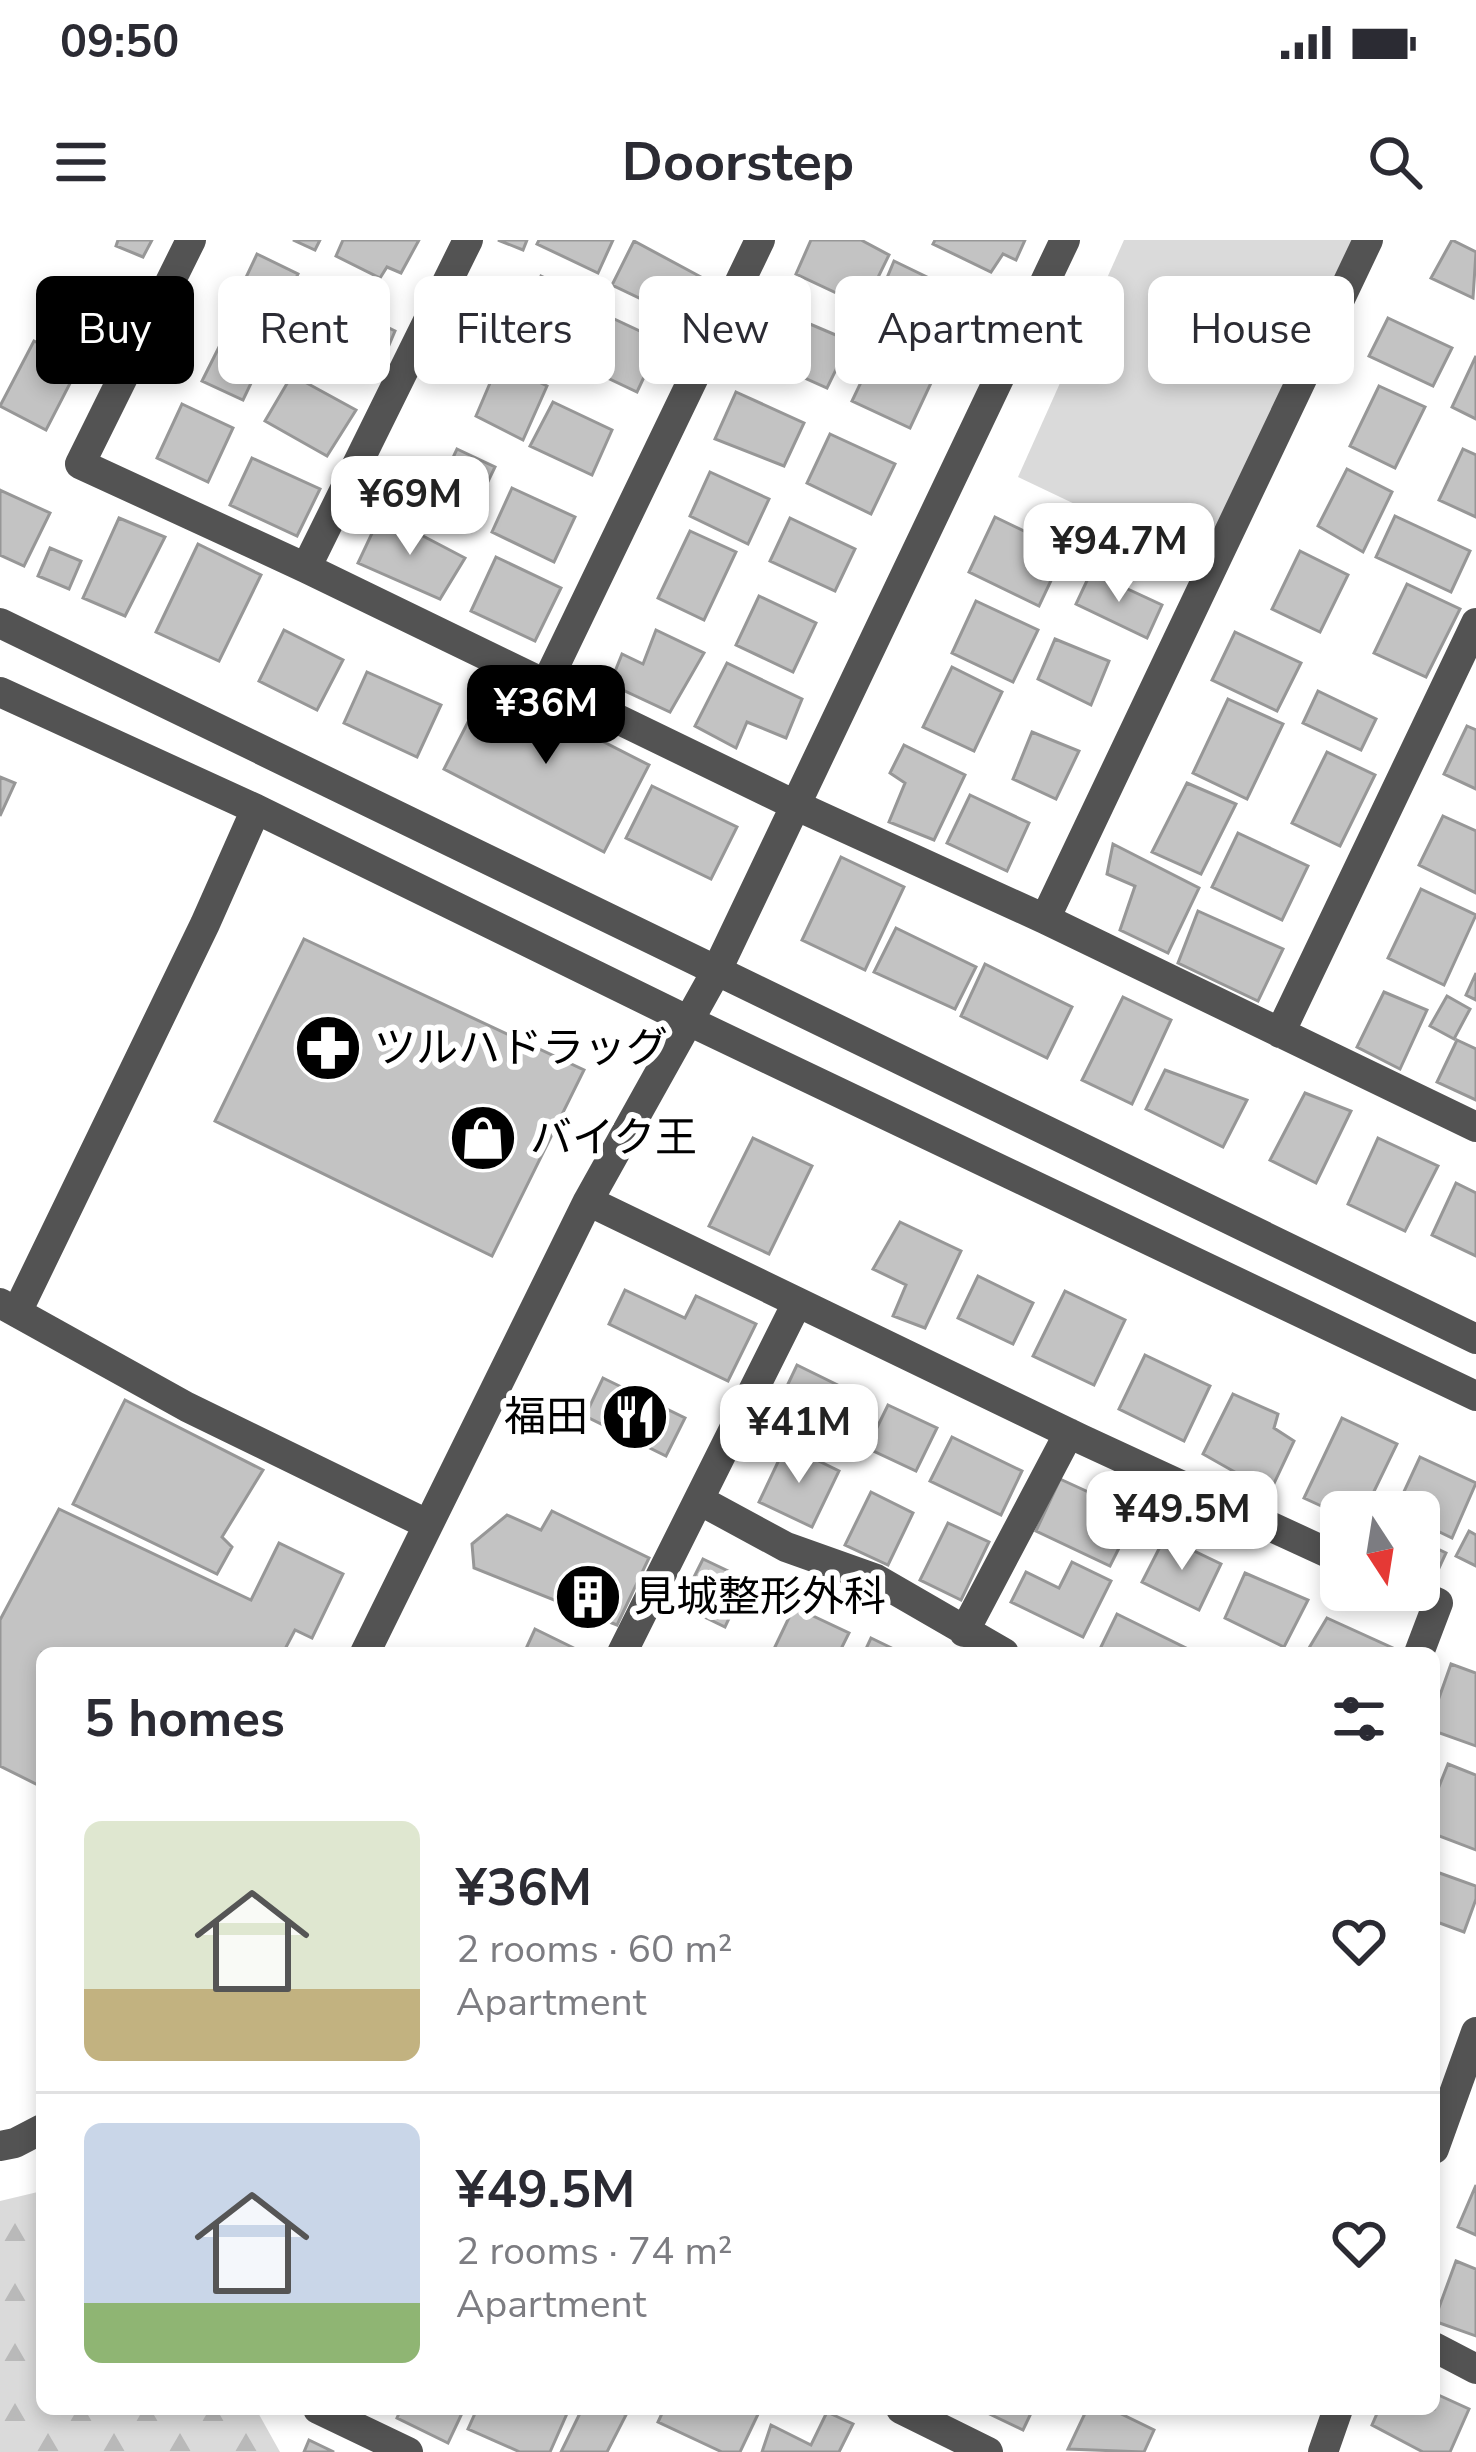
<!DOCTYPE html>
<meta charset="utf-8">
<style>
body{margin:0;font-family:"Nunito Sans","Noto Sans JP",sans-serif;background:#f7f7f7;color:#2b2b33;height:100vh;display:flex;flex-direction:column;font-size:45px;white-space:nowrap}
*{box-sizing:border-box;margin:0}
p{font-size:39px;color:#7c7c81}
.icon{flex:none;width:66px;height:66px;fill:none;stroke:currentColor;stroke-width:2;stroke-linecap:round;stroke-linejoin:round}
.map{position:relative;flex:1;overflow:hidden}
.details{position:absolute;left:36px;top:1407px;width:1404px;height:768px;display:flex;flex-direction:column;background:#fff;border-radius:18px;box-shadow:0 6px 18px #0003}
.details>*{flex:none}
.top-card{position:absolute;left:36px;top:36px;width:1404px;height:108px;display:flex;gap:24px}
.needle{width:78px;rotate:168deg}
.tools{position:absolute;left:1320px;top:1251px;display:grid;gap:24px}
.tools a{display:grid;place-items:center;width:120px;height:120px;border-radius:18px;background:#fff;box-shadow:0 6px 18px #0003;font-size:60px}
.price{position:absolute;translate:-50% -102px;padding:0 27px;border-radius:24px;background:#fff;color:#222;font-size:39px;line-height:78px;filter:drop-shadow(0 3px 6px #0008)}
.price::after{content:'';position:absolute;left:50%;top:72px;width:36px;height:27px;margin-left:-18px;background:inherit;clip-path:polygon(0 0,100% 0,50% 100%)}
.price.current{background:#000;color:#fff}
ul{padding:0;list-style:none}
li{display:flex;align-items:center;gap:36px;height:300px;padding:0 48px}
li+li{border-top:3px solid #e1e1e2}
li span{display:grid;place-items:center;flex:none;width:336px;height:240px;border-radius:18px;color:#555}
li>.icon{margin-inline-start:auto}
span .icon{width:144px;height:144px;fill:#fffc;stroke-width:1}
li b{font-size:51px}
h2{display:flex;justify-content:space-between;align-items:center;height:144px;padding:0 48px;font-size:51px}
.pill{padding:0 42px;border-radius:18px;background:#fff;box-shadow:0 6px 18px #0003;font-size:42px;line-height:108px}
.pill.current{background:#000;color:#fff}
.status{display:flex;justify-content:space-between;align-items:center;height:84px;padding:0 60px;background:#fff;direction:ltr}
.status svg{height:33px;fill:currentColor}
header{display:flex;justify-content:space-between;align-items:center;height:156px;padding:0 48px;background:#fff;font-size:54px;font-weight:700}
.map>svg:first-child{display:block}
.green{fill:#dadada}
.forest{fill:url(#forest-firs)}
.building{fill:#c3c3c3;stroke:#979797;stroke-width:3}
.lines{fill:none;stroke-linecap:round;stroke-linejoin:round}
.minor{stroke:#535353;stroke-width:30}
.labels{text-anchor:middle;dominant-baseline:central;stroke-width:12;stroke-linejoin:round;paint-order:stroke}
.poi-label{font-size:42px;fill:#000;stroke:#fff;text-anchor:start}
</style>
<div class="status"><b>09:50</b><svg viewBox="0 0 49 12"><path d="M0 12V9h3v3zM5 12V6h3v6zM10 12V3h3v9zM15 12V0h3v12zM26 1h20v11H26zM47 4h2v5h-2z"/></svg></div>
<header><svg class="icon" aria-label="menu" viewBox="0 0 24 24"><path d="M4 6h16M4 12h16M4 18h16"/></svg>Doorstep<svg class="icon" aria-label="search" viewBox="0 0 24 24"><circle cx="10" cy="10" r="6"/><path d="M15 15l6 6"/></svg></header>
<div class="map">
<svg width="1476" height="2212" viewBox="0 0 1476 2212">
<defs>
<pattern id="forest-firs" width="22" height="20" patternUnits="userSpaceOnUse" patternTransform="scale(3)"><rect width="22" height="20" fill="#dadada"/><path d="M5 1l3.5 6h-7zM16 11l3.5 6h-7z" fill="#b9b9b9"/></pattern>
</defs>
<rect width="100%" height="100%" fill="#fff"/>
<path class="green" d="M1124,0H1361L1205,326L1018,237Z"/>
<path class="forest" d="M42,1951V2169H256L280,2212H0V1961Z"/>
<path class="building" d="M118,0H152L143,17L116,6Z
M293,0H320L315,10Z
M343,0H419L401,33L387,27L380,38L336,16Z
M498,0H527L523,10Z
M539,0H613L598,33L537,4Z
M811,0H861L889,15L864,66L796,34Z
M935,0H1025L1016,20L1003,14L991,32L933,4Z
M1452,0L1476,12L1473,58L1431,38Z
M634,1L701,37L679,77L612,45Z
M257,14L298,34L274,85L233,65Z
M894,21L964,55L941,102L874,69Z
M541,36L581,55L552,114L513,95Z
M313,51L395,91L384,117L357,103L349,115L295,90Z
M67,54L116,78L96,118L47,95Z
M595,70L661,101L637,152L572,121Z
M777,70L850,101L827,148L758,117Z
M1388,78L1452,108L1433,146L1369,116Z
M232,81L272,99L243,160L202,141Z
M34,101L80,124L46,190L0,166Z
M1476,116V179L1452,167Z
M873,117L931,143L910,188L852,161Z
M499,122L547,146L523,200L476,176Z
M292,135L356,170L327,216L265,181Z
M1379,146L1425,167L1395,228L1350,206Z
M736,152L804,183L784,226L715,199Z
M553,162L612,190L592,235L530,206Z
M182,164L233,188L208,242L157,218Z
M830,194L895,224L871,274L807,243Z
M457,209L495,227L469,281L431,264Z
M1463,209L1476,215V277L1439,260Z
M252,218L320,249L297,296L230,265Z
M1347,229L1392,252L1363,312L1318,286Z
M710,232L769,259L748,304L690,276Z
M512,248L575,277L554,322L492,292Z
M0,250L50,273L24,326L0,315Z
M381,274L465,318L440,359L358,323Z
M1395,276L1470,311L1451,352L1376,317Z
M995,277L1065,311L1039,366L969,332Z
M119,278L165,297L125,376L83,358Z
M790,278L855,309L835,351L770,321Z
M690,291L736,312L704,380L658,358Z
M198,304L261,335L219,421L156,392Z
M50,308L81,321L69,349L38,336Z
M1300,311L1348,335L1320,392L1272,369Z
M496,317L561,348L535,401L471,371Z
M1091,332L1162,365L1147,398L1076,364Z
M1407,344L1460,369L1426,437L1374,413Z
M759,356L816,383L793,432L736,405Z
M976,361L1038,390L1013,442L952,413Z
M284,390L343,420L317,470L259,441Z
M656,390L704,413L670,472L610,444L622,414L643,424Z
M1235,392L1301,423L1277,471L1212,440Z
M1055,399L1109,421L1091,465L1038,439Z
M727,423L802,459L786,498L747,482L736,508L695,486Z
M952,427L1002,452L974,511L923,487Z
M367,432L441,465L417,517L344,483Z
M488,443L649,525L604,612L444,529Z
M1318,451L1376,479L1361,510L1303,483Z
M1228,459L1283,484L1247,559L1193,533Z
M1467,486L1476,490V549L1444,534Z
M1032,492L1079,511L1056,559L1013,539Z
M904,505L965,535L934,600L889,582L905,543L890,533Z
M1327,512L1375,535L1340,606L1292,583Z
M0,537L15,543L0,576Z
M1187,543L1236,564L1201,634L1152,612Z
M652,546L737,587L711,639L626,598Z
M970,555L1029,583L1007,631L947,603Z
M1443,576L1476,591V653L1419,625Z
M1238,593L1308,626L1282,680L1212,647Z
M1113,604L1199,648L1168,713L1120,690L1135,646L1107,634Z
M841,617L904,647L865,730L802,700Z
M1421,649L1476,675L1444,745L1388,718Z
M1198,671L1283,709L1258,761L1178,723Z
M896,688L976,727L955,769L874,732Z
M304,699L584,830L492,1016L215,881Z
M985,724L1072,767L1047,818L961,776Z
M1476,733V760L1466,755Z
M1384,752L1427,770L1400,829L1357,807Z
M1447,756L1470,769L1454,799L1430,786Z
M1123,757L1171,780L1132,864L1082,840Z
M1457,800L1476,809V860L1437,842Z
M1165,830L1247,860L1223,907L1146,869Z
M1305,853L1351,871L1316,943L1270,920Z
M753,898L812,926L769,1014L709,986Z
M1378,898L1438,926L1405,991L1348,964Z
M1456,943L1476,953V1016L1432,995Z
M900,982L961,1011L925,1088L893,1076L906,1045L873,1029Z
M978,1036L1033,1063L1013,1104L958,1078Z
M625,1050L685,1078L696,1056L756,1084L728,1141L609,1084Z
M1065,1051L1125,1080L1094,1145L1033,1116Z
M1145,1115L1210,1146L1184,1201L1119,1169Z
M797,1125L864,1158L845,1197L778,1165Z
M603,1138L685,1178L666,1216L585,1176Z
M1233,1154L1278,1174L1274,1188L1294,1201L1270,1252L1203,1214Z
M125,1160L263,1230L222,1297L232,1307L217,1334L73,1264Z
M888,1165L937,1188L916,1231L867,1208Z
M1342,1178L1397,1204L1364,1272H1341V1275L1304,1258Z
M952,1197L1022,1231L1001,1275L930,1241Z
M786,1205L839,1231L812,1287L759,1262Z
M1420,1217L1476,1243L1452,1298L1419,1282V1272L1395,1271Z
M1060,1239L1136,1274L1110,1326L1036,1291Z
M871,1252L913,1273L888,1325L845,1305Z
M1159,1263L1189,1277L1183,1290L1152,1276Z
M59,1269L251,1360L279,1303L343,1334L312,1398L295,1390L283,1413H42V1547L0,1526V1380Z
M552,1271L649,1318L617,1385L474,1328L472,1304L507,1275L541,1290Z
M948,1283L989,1302L961,1360L920,1340Z
M1469,1291L1476,1295V1326L1456,1316Z
M1165,1297L1221,1324L1199,1370L1142,1342Z
M1419,1300L1446,1313L1433,1341L1419,1334Z
M703,1319L747,1340L725,1387L680,1365Z
M1072,1322L1111,1341L1083,1397L1011,1362L1026,1332L1059,1348Z
M1245,1333L1308,1360L1284,1407L1225,1378Z
M794,1367L849,1393L839,1413H781L774,1409Z
M1117,1374L1186,1408L1184,1413H1098Z
M1327,1378L1395,1409L1393,1413H1306Z
M535,1389L584,1413H524Z
M871,1398L902,1413H864Z
M1451,1424L1476,1433V1506L1434,1491V1472Z
M1448,1524L1476,1535V1610L1434,1594V1559Z
M1434,1631L1476,1646V1659L1464,1692L1434,1681Z
M1476,1945V1995L1458,1987Z
M1456,2021L1476,2029V2096L1434,2081Z
M1434,2153L1469,2169L1450,2212H1423L1372,2185L1379,2169H1434Z
M401,2169H464L448,2203L397,2178Z
M477,2169H569L550,2212H520L468,2189Z
M582,2169H614L626,2175L607,2212H561Z
M664,2169H759L760,2170L740,2212H722L658,2182Z
M979,2169H1033L1023,2190Z
M1087,2169H1111L1154,2190L1144,2212L1068,2209Z
M827,2172L853,2184L839,2212H762L771,2185L811,2205Z
M309,2200L334,2212H304Z"/>
<g class="lines">
<path class="minor" d="M191,0L80,224L306,328L795,565L1045,679L1476,887
M306,328L468,0
M0,383L1476,1099
M546,444L760,0
M0,452L256,569L691,782L1476,1156
M1045,679L1368,0
M1280,793L1476,383
M588,961L1081,1199L1341,1319
M0,1063L187,1167L427,1284
M17,1072L205,684L256,569
M701,1261L786,1307L876,1339L1004,1413
M1409,1350L1438,1363L1419,1413
M964,1392L1069,1193
M365,1413L588,961L717,730L1065,0
M622,1413L797,1063
M0,1906L15,1903L42,1889
M1434,1909L1476,1792
M1434,2107L1476,2129
M318,2169L408,2212
M901,2169L988,2212
M1323,2212L1338,2169"/>
</g>
<defs>
<symbol id="pharmacy-disc" viewBox="-11 -11 22 22"><circle r="9.5" fill="#000" stroke="#fff"/><path d="M-2-6h4v4h4v4h-4v4h-4v-4h-4v-4h4Z" fill="#fff"/></symbol>
<symbol id="shop-disc" viewBox="-11 -11 22 22"><circle r="9.5" fill="#000" stroke="#fff"/><path d="M-5-2.5h2.3a2.7 3.5 0 0 1 5.4 0H5L5.5 6h-11ZM-1.5-2.5h3a1.5 2.3 0 0 0-3 0Z" fill="#fff"/></symbol>
<symbol id="restaurant-disc" viewBox="-11 -11 22 22"><circle r="9.5" fill="#000" stroke="#fff"/><path d="M-5-6h1v4h1v-4h1v4h1v-4h1v5L-1.5 .5V6h-2V.5L-5-1ZM5-6V6H3V1.5H1.5Q1.5-4 5-6Z" fill="#fff"/></symbol>
<symbol id="building-disc" viewBox="-11 -11 22 22"><circle r="9.5" fill="#000" stroke="#fff"/><path d="M-4-6H4V6H1V3H-1V6H-4ZM-2.5-4.3h1.7v1.8h-1.7ZM.8-4.3h1.7v1.8H.8ZM-2.5-1h1.7V.8h-1.7ZM.8-1h1.7V.8H.8Z" fill="#fff"/></symbol>
</defs>
<g fill-rule="evenodd">
<use href="#pharmacy-disc" x="290" y="770" width="76" height="76"/>
<use href="#shop-disc" x="445" y="860" width="76" height="76"/>
<use href="#restaurant-disc" x="597" y="1139" width="76" height="76"/>
<use href="#building-disc" x="550" y="1319" width="76" height="76"/>
</g>
<g class="labels">
<g class="poi-label">
<text x="374" y="808">ツルハドラッグ</text>
<text x="530" y="898">バイク王</text>
<text x="588" y="1177" text-anchor="end">福田</text>
<text x="634" y="1357">見城整形外科</text>
</g>
</g>
</svg>
<div class="tools">
<a><svg class="needle" viewBox="-14 -14 28 28"><path d="M0-13l5 13h-10z" fill="#e53935"/><path d="M0 13l5-13h-10z" fill="#7c7c81"/></svg></a>
</div>
<b class="price" style="left:410px;top:318px">¥69M</b>
<b class="price" style="left:1119px;top:365px">¥94.7M</b>
<b class="price current" style="left:546px;top:527px">¥36M</b>
<b class="price" style="left:799px;top:1246px">¥41M</b>
<b class="price" style="left:1182px;top:1333px">¥49.5M</b>
<div class="top-card">
<a class="pill current">Buy</a>
<a class="pill">Rent</a>
<a class="pill">Filters</a>
<a class="pill">New</a>
<a class="pill">Apartment</a>
<a class="pill">House</a>
</div>
<section class="details">
<h2>5 homes<svg class="icon" aria-label="filters" viewBox="0 0 24 24"><path d="M4 7h16M4 17h16"/><circle cx="9" cy="7" r="2"/><circle cx="15" cy="17" r="2"/></svg></h2>
<ul>
<li><span style="background:linear-gradient(#dfe7d0 70%,#c2b280 0)"><svg class="icon" aria-label="home" viewBox="0 0 24 24"><path d="M3 11l9-7 9 7M6 9v11h12V9"/></svg></span><div><b>¥36M</b><p>2 rooms · 60 m²</p><p>Apartment</p></div><svg class="icon" aria-label="heart" viewBox="0 0 24 24"><path d="M12 20l-8-8c-3-5 5-10 8-4 3-6 11-1 8 4z"/></svg></li>
<li><span style="background:linear-gradient(#c9d6e8 75%,#8fb573 0)"><svg class="icon" aria-label="home" viewBox="0 0 24 24"><path d="M3 11l9-7 9 7M6 9v11h12V9"/></svg></span><div><b>¥49.5M</b><p>2 rooms · 74 m²</p><p>Apartment</p></div><svg class="icon" aria-label="heart" viewBox="0 0 24 24"><path d="M12 20l-8-8c-3-5 5-10 8-4 3-6 11-1 8 4z"/></svg></li>
</ul>
</section>
</div>
